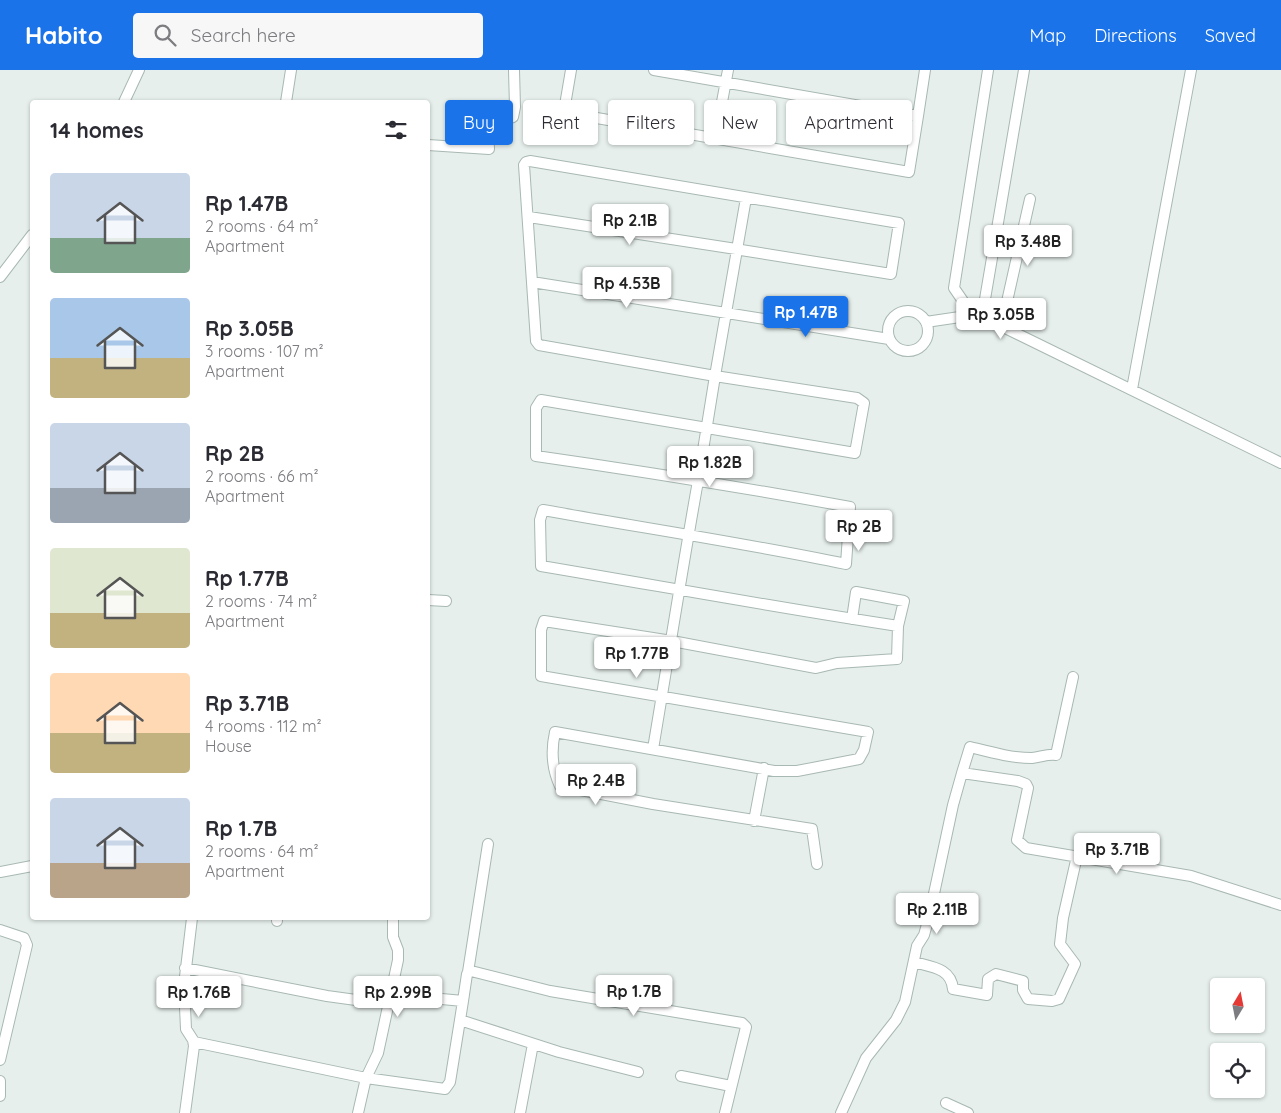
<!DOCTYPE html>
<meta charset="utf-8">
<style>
body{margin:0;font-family:Quicksand,sans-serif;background:#f7f7f7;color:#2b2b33;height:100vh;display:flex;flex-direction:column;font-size:19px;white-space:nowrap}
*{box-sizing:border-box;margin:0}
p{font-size:16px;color:#7c7c81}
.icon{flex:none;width:28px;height:28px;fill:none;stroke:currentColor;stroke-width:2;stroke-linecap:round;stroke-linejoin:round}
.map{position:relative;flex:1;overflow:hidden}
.drawer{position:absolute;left:30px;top:30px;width:400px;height:820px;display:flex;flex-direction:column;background:#fff;border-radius:5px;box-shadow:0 1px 4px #0004}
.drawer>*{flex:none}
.hud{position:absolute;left:445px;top:30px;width:475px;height:45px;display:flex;gap:10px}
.needle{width:32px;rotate:10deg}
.tools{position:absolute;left:1210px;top:908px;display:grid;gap:10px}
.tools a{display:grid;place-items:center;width:55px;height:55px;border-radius:5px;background:#fff;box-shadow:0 1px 4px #0004;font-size:25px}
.price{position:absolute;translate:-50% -42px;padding:0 11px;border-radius:5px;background:#fff;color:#222;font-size:16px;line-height:32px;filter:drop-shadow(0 1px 2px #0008)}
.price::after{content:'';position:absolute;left:50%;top:30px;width:15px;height:11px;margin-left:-8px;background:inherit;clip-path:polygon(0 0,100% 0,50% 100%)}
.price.active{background:#1a73e8;color:#fff}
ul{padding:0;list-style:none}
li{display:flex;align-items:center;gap:15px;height:125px;padding:0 20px}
li span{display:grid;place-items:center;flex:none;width:140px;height:100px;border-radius:5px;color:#555}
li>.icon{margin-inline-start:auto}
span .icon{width:60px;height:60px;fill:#fffc;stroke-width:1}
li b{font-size:21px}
h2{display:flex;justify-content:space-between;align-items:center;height:60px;padding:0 20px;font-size:21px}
.chip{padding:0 18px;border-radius:5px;background:#fff;box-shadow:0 1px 4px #0004;font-size:18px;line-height:45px}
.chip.active{background:#1a73e8;color:#fff}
header{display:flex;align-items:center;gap:30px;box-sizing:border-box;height:70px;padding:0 25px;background:#1a73e8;color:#fff}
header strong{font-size:24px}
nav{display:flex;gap:28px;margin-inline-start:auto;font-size:18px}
.search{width:350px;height:45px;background:#f7f7f7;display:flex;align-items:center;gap:12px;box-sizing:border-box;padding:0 18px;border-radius:5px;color:#7c7c81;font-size:19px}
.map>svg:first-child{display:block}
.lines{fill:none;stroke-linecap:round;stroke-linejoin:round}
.street-casing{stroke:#a8b8b2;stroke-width:12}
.street{stroke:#fff;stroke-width:10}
</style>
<header>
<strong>Habito</strong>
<div class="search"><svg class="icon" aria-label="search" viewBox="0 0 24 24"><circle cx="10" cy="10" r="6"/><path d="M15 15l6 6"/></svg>Search here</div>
<nav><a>Map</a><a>Directions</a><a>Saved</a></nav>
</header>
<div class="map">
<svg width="1281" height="1043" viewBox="0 0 1281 1043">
<rect width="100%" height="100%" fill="#e6efeb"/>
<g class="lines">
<defs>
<path id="street" d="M654,0L918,46L925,0
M988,0L954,218L965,234L997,254L1281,393
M124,32L139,0
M286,32L291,0
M533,37L909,102L918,46
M564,41L571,0
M715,69L728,0
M428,75L489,79L488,56L513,47L515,37L514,0
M529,147L736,179L741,180L891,204L899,153L530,91L526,92L524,95L536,271L539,275L715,306L746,128
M0,207L32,165
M532,212L889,269
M888 261a20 20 0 1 1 40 0a20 20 0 1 1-40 0Z
M926,252L980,244L984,235L1024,0
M997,254L1006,236L1030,129
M1132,319L1191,0
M428,530L446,531
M653,679C668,590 682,500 698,411L715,306L857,328L864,333L855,383L541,330L536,338V386C641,401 746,418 850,437L846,494C745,473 644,458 543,440L540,450L541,496C660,516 779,538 898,556
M962,703L970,677C990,682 1011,688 1032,688C1041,687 1047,684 1056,685L1073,607
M754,751L764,698
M817,794L812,759L653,734L560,716C552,699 551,680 555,662L774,701H797L859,689L864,680L868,662L541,606V560L544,551L672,571L816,598L837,593L897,589L898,556L904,531L856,522L852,549
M0,802L32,796
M277,851V848
M0,860L24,868L27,875L0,990
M914,892C932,897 951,898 953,919L987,925L988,909L996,904L1023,911V920L1028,929L1052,931L1059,929L1075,894L1060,874L1063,848L1077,786
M185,898L327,926L356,930L399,925L463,931L460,950L559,982L638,1002
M468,902L488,774
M463,931L467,904L471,901L550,921L742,953L746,957L725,1043
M194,972L366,1008L445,1019L450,1012L460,950
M681,1006L731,1016
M0,1011V1026
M946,1033L968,1043
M185,1043L194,976L193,970L186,959L184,915L192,848
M358,1043L366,1008L378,983L398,890V880L393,867V848
M520,1043L533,974
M841,1043L866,988L896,950L905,932L917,876L924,865L929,847L953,735L962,703L1018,711L1026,714L1028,718L1017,770L1026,778L1191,806L1281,835"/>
</defs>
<use href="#street" class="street-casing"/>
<use href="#street" class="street"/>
</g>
</svg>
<div class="tools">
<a><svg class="needle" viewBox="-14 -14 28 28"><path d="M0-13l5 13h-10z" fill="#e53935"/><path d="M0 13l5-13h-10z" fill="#7c7c81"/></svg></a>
<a><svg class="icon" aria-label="locate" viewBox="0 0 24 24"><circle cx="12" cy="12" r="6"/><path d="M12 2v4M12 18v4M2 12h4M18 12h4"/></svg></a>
</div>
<b class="price" style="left:630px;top:176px">Rp 2.1B</b>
<b class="price" style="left:1028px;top:197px">Rp 3.48B</b>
<b class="price" style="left:627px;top:239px">Rp 4.53B</b>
<b class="price active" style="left:806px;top:268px">Rp 1.47B</b>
<b class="price" style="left:1001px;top:270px">Rp 3.05B</b>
<b class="price" style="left:710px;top:418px">Rp 1.82B</b>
<b class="price" style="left:859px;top:482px">Rp 2B</b>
<b class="price" style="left:637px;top:609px">Rp 1.77B</b>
<b class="price" style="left:596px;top:736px">Rp 2.4B</b>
<b class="price" style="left:1117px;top:805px">Rp 3.71B</b>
<b class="price" style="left:937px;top:865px">Rp 2.11B</b>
<b class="price" style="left:634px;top:947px">Rp 1.7B</b>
<b class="price" style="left:199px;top:948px">Rp 1.76B</b>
<b class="price" style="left:398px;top:948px">Rp 2.99B</b>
<div class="hud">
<a class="chip active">Buy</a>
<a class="chip">Rent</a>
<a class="chip">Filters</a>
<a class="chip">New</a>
<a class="chip">Apartment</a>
</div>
<section class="drawer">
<h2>14 homes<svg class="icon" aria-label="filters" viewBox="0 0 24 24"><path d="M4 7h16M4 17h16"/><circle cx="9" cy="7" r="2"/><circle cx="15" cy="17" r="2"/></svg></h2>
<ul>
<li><span style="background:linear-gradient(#c9d6e8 65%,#7fa58c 0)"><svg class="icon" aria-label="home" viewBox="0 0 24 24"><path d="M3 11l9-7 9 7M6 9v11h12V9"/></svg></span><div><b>Rp 1.47B</b><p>2 rooms · 64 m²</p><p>Apartment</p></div></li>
<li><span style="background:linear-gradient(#a9c7e8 60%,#c2b280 0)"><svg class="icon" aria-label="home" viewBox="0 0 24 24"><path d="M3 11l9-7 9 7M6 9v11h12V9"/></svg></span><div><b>Rp 3.05B</b><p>3 rooms · 107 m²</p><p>Apartment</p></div></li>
<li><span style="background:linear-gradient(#c9d6e8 65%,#9aa5b1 0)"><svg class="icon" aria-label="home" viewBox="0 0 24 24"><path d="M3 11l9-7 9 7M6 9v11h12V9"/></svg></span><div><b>Rp 2B</b><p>2 rooms · 66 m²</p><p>Apartment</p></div></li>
<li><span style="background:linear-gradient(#dfe7d0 65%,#c2b280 0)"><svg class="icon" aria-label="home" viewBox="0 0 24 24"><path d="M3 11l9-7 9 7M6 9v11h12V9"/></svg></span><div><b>Rp 1.77B</b><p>2 rooms · 74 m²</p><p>Apartment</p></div></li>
<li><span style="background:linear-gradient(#ffd9b3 60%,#c2b280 0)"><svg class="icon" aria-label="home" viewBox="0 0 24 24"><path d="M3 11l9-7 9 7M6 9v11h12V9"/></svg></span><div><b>Rp 3.71B</b><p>4 rooms · 112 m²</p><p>House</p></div></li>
<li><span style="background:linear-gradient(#c9d6e8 65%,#b9a48a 0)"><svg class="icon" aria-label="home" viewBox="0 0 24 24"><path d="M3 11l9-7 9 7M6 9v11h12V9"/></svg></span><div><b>Rp 1.7B</b><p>2 rooms · 64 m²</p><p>Apartment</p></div></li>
</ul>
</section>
</div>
